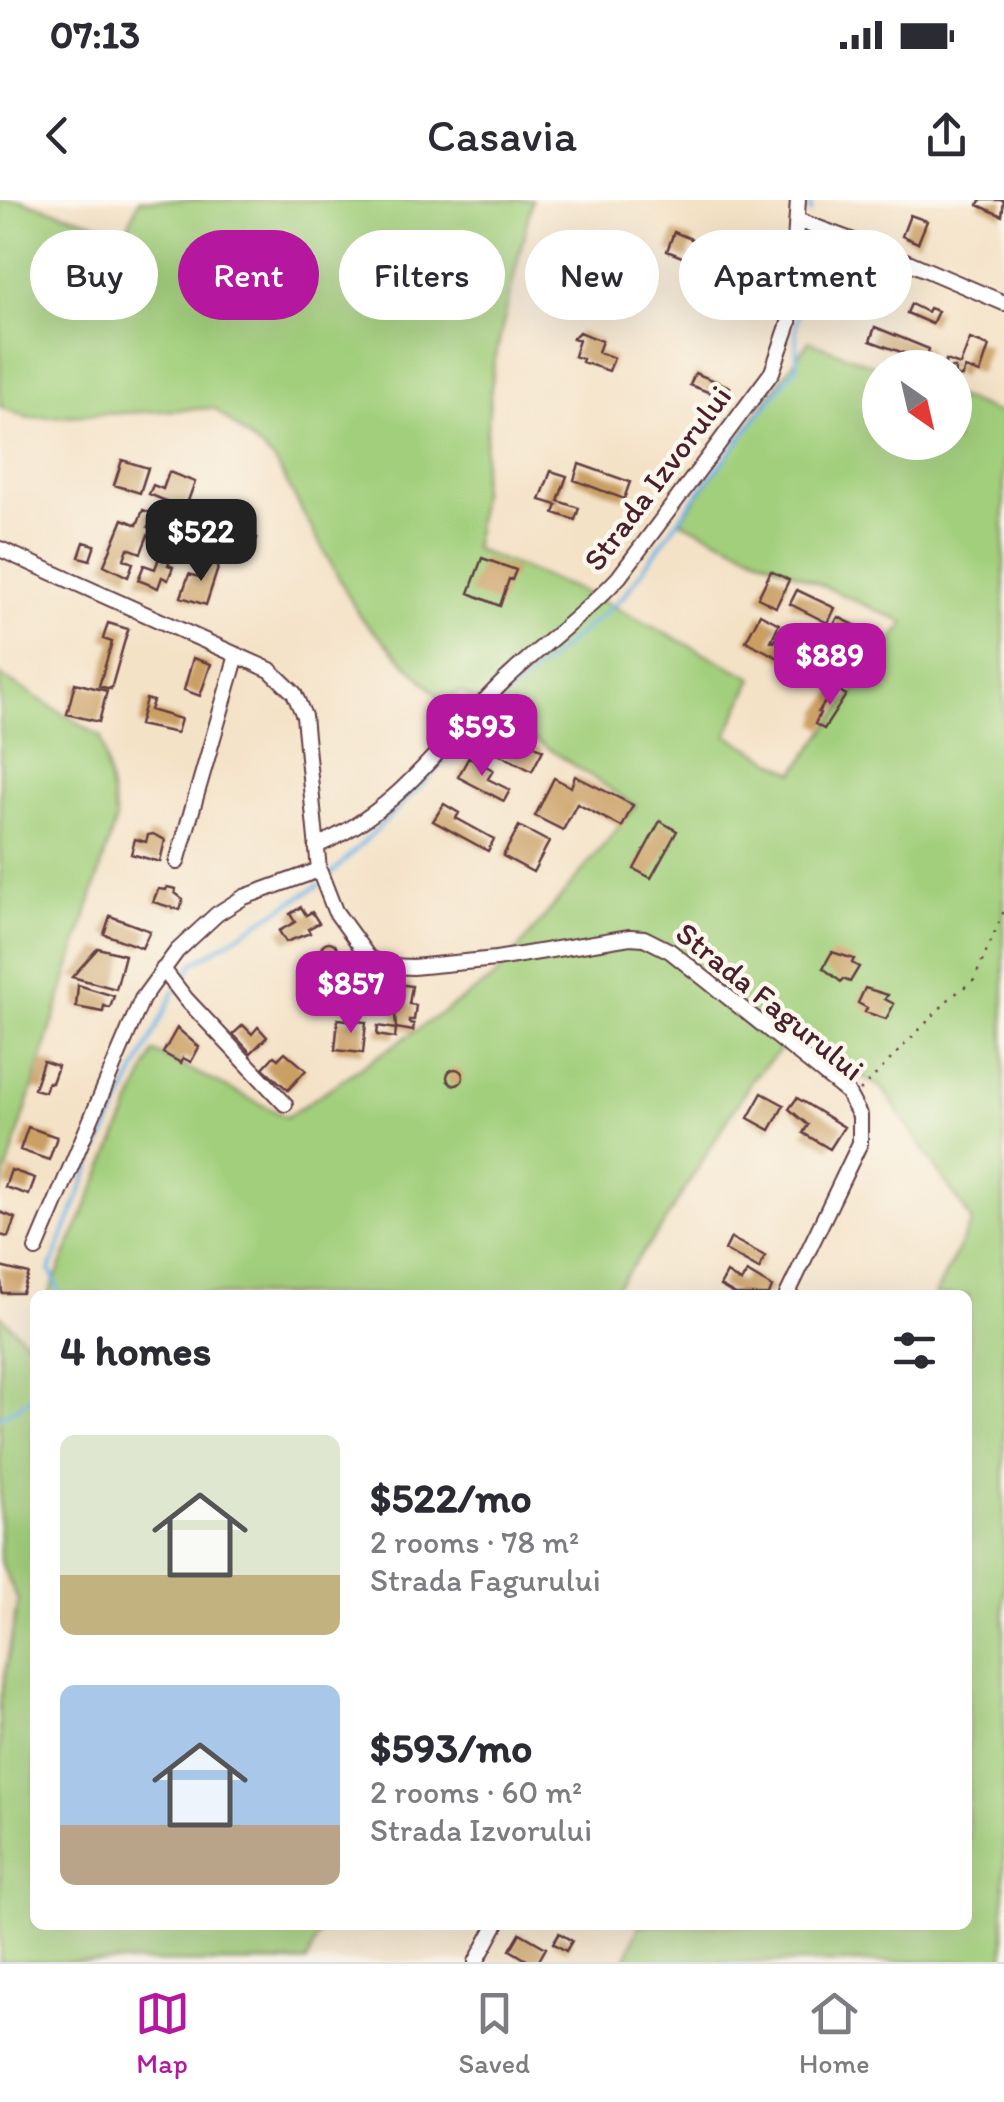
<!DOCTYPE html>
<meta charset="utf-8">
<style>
body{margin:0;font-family:Itim,sans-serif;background:#f2f2f3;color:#2b2b33;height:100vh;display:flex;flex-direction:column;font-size:38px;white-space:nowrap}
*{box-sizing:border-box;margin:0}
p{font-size:32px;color:#7c7c81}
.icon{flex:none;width:55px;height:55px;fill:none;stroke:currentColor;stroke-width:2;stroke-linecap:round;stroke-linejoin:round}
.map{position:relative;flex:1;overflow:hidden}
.sheet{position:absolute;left:30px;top:1090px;width:942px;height:640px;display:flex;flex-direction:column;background:#fff;border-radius:15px;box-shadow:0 10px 40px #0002}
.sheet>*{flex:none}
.guide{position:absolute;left:30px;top:30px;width:945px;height:90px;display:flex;gap:20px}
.needle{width:65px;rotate:146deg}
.tools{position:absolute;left:862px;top:150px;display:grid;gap:20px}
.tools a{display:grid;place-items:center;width:110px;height:110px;border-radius:50%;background:#fff;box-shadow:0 10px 40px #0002;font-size:50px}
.price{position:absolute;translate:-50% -85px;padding:0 22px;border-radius:20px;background:#b5179e;color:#fff;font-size:32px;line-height:65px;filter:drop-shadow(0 2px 5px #0008)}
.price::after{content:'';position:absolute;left:50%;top:60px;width:30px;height:22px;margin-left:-15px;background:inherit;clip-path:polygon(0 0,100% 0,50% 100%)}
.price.active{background:#222;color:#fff}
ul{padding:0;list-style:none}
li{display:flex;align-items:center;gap:30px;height:250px;padding:0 30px}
li span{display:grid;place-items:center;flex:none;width:280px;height:200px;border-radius:15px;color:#555}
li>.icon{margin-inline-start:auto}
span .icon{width:120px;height:120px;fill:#fffc;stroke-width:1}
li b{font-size:42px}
h2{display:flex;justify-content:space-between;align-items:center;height:120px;padding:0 30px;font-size:42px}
.chip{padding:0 35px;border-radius:45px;background:#fff;box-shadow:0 10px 40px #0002;font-size:35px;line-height:90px}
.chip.active{background:#b5179e;color:#fff}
.status{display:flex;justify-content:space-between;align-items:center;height:70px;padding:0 50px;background:#fff;direction:ltr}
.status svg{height:28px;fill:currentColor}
header{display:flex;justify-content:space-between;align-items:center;height:130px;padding:0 30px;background:#fff;font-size:45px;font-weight:600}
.menu{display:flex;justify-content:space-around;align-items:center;height:140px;border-top:2px solid #e1e1e2;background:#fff;font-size:28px;color:#7c7c81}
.menu a{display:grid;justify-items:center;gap:5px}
.menu .active{color:#b5179e}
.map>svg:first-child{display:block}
.green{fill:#a2cf7c;stroke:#767754;stroke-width:2.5}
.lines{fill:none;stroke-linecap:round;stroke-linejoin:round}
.stream{stroke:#6fb6e6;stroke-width:4}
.building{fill:#ca9f64}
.minor-casing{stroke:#643c42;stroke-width:18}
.path{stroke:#643c42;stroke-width:2.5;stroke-dasharray:2.5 8;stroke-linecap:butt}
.minor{stroke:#fff;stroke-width:14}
.labels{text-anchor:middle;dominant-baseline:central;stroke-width:9;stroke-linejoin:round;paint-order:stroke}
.street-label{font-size:32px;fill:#4a1f2b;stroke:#fbf7ec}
</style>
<div class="status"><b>07:13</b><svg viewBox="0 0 49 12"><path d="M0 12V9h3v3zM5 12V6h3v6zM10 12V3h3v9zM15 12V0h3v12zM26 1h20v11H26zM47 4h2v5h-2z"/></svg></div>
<header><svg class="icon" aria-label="back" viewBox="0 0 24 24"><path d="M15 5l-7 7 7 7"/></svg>Casavia<svg class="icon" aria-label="share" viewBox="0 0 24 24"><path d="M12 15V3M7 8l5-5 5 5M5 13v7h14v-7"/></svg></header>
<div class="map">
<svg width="1004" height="1762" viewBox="0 0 1004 1762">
<rect width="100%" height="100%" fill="#fbf7ec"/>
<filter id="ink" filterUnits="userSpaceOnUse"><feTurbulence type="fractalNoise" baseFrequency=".01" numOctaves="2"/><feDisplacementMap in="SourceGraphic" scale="20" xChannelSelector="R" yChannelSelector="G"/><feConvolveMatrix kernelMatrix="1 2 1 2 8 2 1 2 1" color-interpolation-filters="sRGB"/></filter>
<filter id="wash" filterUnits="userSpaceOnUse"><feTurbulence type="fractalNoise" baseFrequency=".0048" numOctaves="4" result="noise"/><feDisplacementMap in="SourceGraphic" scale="40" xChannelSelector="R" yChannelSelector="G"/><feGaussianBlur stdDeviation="2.25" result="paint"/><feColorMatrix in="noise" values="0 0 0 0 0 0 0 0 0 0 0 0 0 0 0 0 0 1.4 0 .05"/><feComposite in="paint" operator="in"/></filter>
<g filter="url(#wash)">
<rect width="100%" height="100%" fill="#f4e2c7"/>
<path class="green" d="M0,0H20L126,32L139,0H532L494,163L474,349L588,394L753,478L727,535L794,573L905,423L680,321L809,141L880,168V242H955V196L1004,215V1762H625L639,1725H968V1095H935L972,1021L883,889L795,835L753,878L661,1028L610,1095H48L154,852L287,917L494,778L636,606L461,491L444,502L360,417L275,261L214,208L29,218L0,207Z
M0,475L101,537L116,619L0,993Z
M0,1115L27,1142L35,1124V1725H322L307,1762H0V1503L18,1400L0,1361Z"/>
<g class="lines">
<path class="stream" d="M810,13L811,0
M326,679L438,569L483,516L624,396L699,292L797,166L796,130L807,36
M181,782L194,763L319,685
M61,1095L50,1070L93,960L175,790
M0,1217L29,1200L35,1191"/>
</g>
<g id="blocks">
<path class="building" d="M980,0H1004L1002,16L978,5Z
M910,15L927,21L918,43L902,36Z
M674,32L694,40L687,59L667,51Z
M911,104L927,112L929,108L938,111L932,124L907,113Z
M875,127L929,149L926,161L870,141Z
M579,132L602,141L598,152L614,158L609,171L582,162L583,159L574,156L579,140L573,138Z
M970,139L989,146L980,173L965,168L962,177L955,175V168H944L946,160L960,165Z
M695,173L730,187L726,199L690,185Z
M122,260L148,268L140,293L114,285Z
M579,264L630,282L624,299L574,280Z
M551,271L567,276L558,301L579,308L575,320L554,313L557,305L540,300Z
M169,272L195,282L185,309L149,294L153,285L163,289Z
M143,310L154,314L148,327L157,330L154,338L148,335L141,353L128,348L124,359L133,363L128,377L104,365L123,319L137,325Z
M170,327L183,332L168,365L173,367L168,380L162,377L158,388L138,380L144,365L155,369Z
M233,329L257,338L247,363L223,354Z
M84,342L95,345L90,360L79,357Z
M208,358L220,362L206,405L181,397L189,374L202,378Z
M482,358L516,370L512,380L509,379L500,406L469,393Z
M771,371L789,380L776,407L758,398Z
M797,390L835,408L828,423L790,404Z
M760,414L779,424L771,441L774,442L778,436L781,437L777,444L782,440L791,444L787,450L804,458L798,468L746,441Z
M838,417L865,430L851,460L816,443L821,432L828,436Z
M108,423L128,429L111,489L99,486L112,442L103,439Z
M193,458L211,464L200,496L184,490Z
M75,483L107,491L99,522L67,514Z
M835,488L846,495L824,529L815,524L820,513L818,512Z
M146,499L153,501L150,510L181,519L177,533L139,525Z
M525,541L543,550L532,571L499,554L504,544L520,552Z
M469,557L493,570L488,579L510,590L504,601L458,577Z
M575,576L633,605L622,627L577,604L563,630L535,616L554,578L571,587Z
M444,604L459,613L456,618L494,639L488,651L433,621Z
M660,621L677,631L651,678L634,669Z
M519,626L549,642L533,672L503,656Z
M153,634L165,640L160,662L131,654L135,639L146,642L148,635Z
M167,687L176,689L175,693L183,699L180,710L153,702L158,689L166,690Z
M301,707L306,715L312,712L319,723L308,729L310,733L286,742L279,731L295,722L290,714Z
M110,716L150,731L142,748L104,734Z
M321 750a8 8 0 1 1 16 0a8 8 0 1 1-16 0Z
M98,748L125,755L116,789L72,777Z
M832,752L854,759L852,763L859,767L850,782L843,779L841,782L823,768Z
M343,760L366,770L363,780L355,778L349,803L336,800Z
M398,784L412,786L409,804L416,805L414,820H409V823L414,824L413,831L396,828L395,813L390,812Z
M78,785L114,796L110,808L104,806L103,812L76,807Z
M865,788L888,795L885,799L894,804L886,819L865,812L867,808L858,803Z
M338,819L366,822L363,853L335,850Z
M243,825L252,834L258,827L267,837L251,853L233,834Z
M378,826L396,829L395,838L377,835Z
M177,828L199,847L191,862L183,858L181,863L163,853Z
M285,852L306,870L288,890L263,868L274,856L278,859Z
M43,861L58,866L52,883L48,882L45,892L34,889Z
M447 877a8 8 0 1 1 16 0a8 8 0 1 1-16 0Z
M762,893L784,905L770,930L748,918Z
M797,898L844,927L830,949L803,933L808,925L789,909Z
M28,927L57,937L49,960L20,950Z
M11,970L35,978L29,995L5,987Z
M0,1012L15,1018L8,1037L0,1035Z
M731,1038L765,1056L759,1069L725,1050Z
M0,1067L29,1074L22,1093H2Z
M747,1072L772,1087L769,1095H736L720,1086L727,1073L741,1082Z
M520,1733L546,1748L538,1762H530L510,1750Z
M559,1733L572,1741L566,1751L553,1743Z"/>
</g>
</g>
<g filter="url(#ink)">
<use href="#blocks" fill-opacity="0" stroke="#643c42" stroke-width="2.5"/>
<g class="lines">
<defs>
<path id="minor" d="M797,20L894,56L1004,103
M0,349L270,470L294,493L304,516L319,670L335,711L369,758L388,766L413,767L496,759L630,737L644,738L670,751L847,892L860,916V943L787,1095
M316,646C401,611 442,541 505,480C542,445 584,415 619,377L772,172L789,123L798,0
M177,662L237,455
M163,769L186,799L285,904
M36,1049L142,799L177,751L217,714L244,697L319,670
M476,1762L496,1725"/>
</defs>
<use href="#minor" class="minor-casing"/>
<path class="path" d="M860,891L951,797L974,780L1004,711"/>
<use href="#minor" class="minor"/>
</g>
</g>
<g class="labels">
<g class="street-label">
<text transform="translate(657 278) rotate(-53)">Strada Izvorului</text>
<text transform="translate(770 801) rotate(39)">Strada Fagurului</text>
</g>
</g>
</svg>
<div class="tools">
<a><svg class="needle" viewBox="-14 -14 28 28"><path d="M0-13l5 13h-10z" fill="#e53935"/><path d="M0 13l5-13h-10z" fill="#7c7c81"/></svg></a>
</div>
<b class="price active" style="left:201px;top:384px">$522</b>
<b class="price" style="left:830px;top:508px">$889</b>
<b class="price" style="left:482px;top:579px">$593</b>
<b class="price" style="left:351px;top:836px">$857</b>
<div class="guide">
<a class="chip">Buy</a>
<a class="chip active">Rent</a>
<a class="chip">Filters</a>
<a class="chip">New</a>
<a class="chip">Apartment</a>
</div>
<section class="sheet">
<h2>4 homes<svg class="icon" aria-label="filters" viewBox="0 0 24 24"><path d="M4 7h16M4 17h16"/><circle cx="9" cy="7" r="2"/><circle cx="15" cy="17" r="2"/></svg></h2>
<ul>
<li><span style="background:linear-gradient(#dfe7d0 70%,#c2b280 0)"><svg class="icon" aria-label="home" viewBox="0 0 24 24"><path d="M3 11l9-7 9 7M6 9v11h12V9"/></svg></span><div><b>$522/mo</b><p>2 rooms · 78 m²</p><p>Strada Fagurului</p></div></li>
<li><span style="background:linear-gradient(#a9c7e8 70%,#b9a48a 0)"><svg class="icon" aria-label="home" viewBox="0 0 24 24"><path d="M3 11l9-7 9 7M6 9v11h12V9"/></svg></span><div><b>$593/mo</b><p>2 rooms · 60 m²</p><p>Strada Izvorului</p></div></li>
</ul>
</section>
</div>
<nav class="menu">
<a class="active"><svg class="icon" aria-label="map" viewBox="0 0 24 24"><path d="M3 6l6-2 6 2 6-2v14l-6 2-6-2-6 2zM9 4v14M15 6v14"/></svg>Map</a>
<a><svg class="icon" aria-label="saved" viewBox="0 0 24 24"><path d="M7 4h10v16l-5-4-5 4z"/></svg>Saved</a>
<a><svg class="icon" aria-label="home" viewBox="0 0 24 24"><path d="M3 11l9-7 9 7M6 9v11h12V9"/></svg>Home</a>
</nav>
